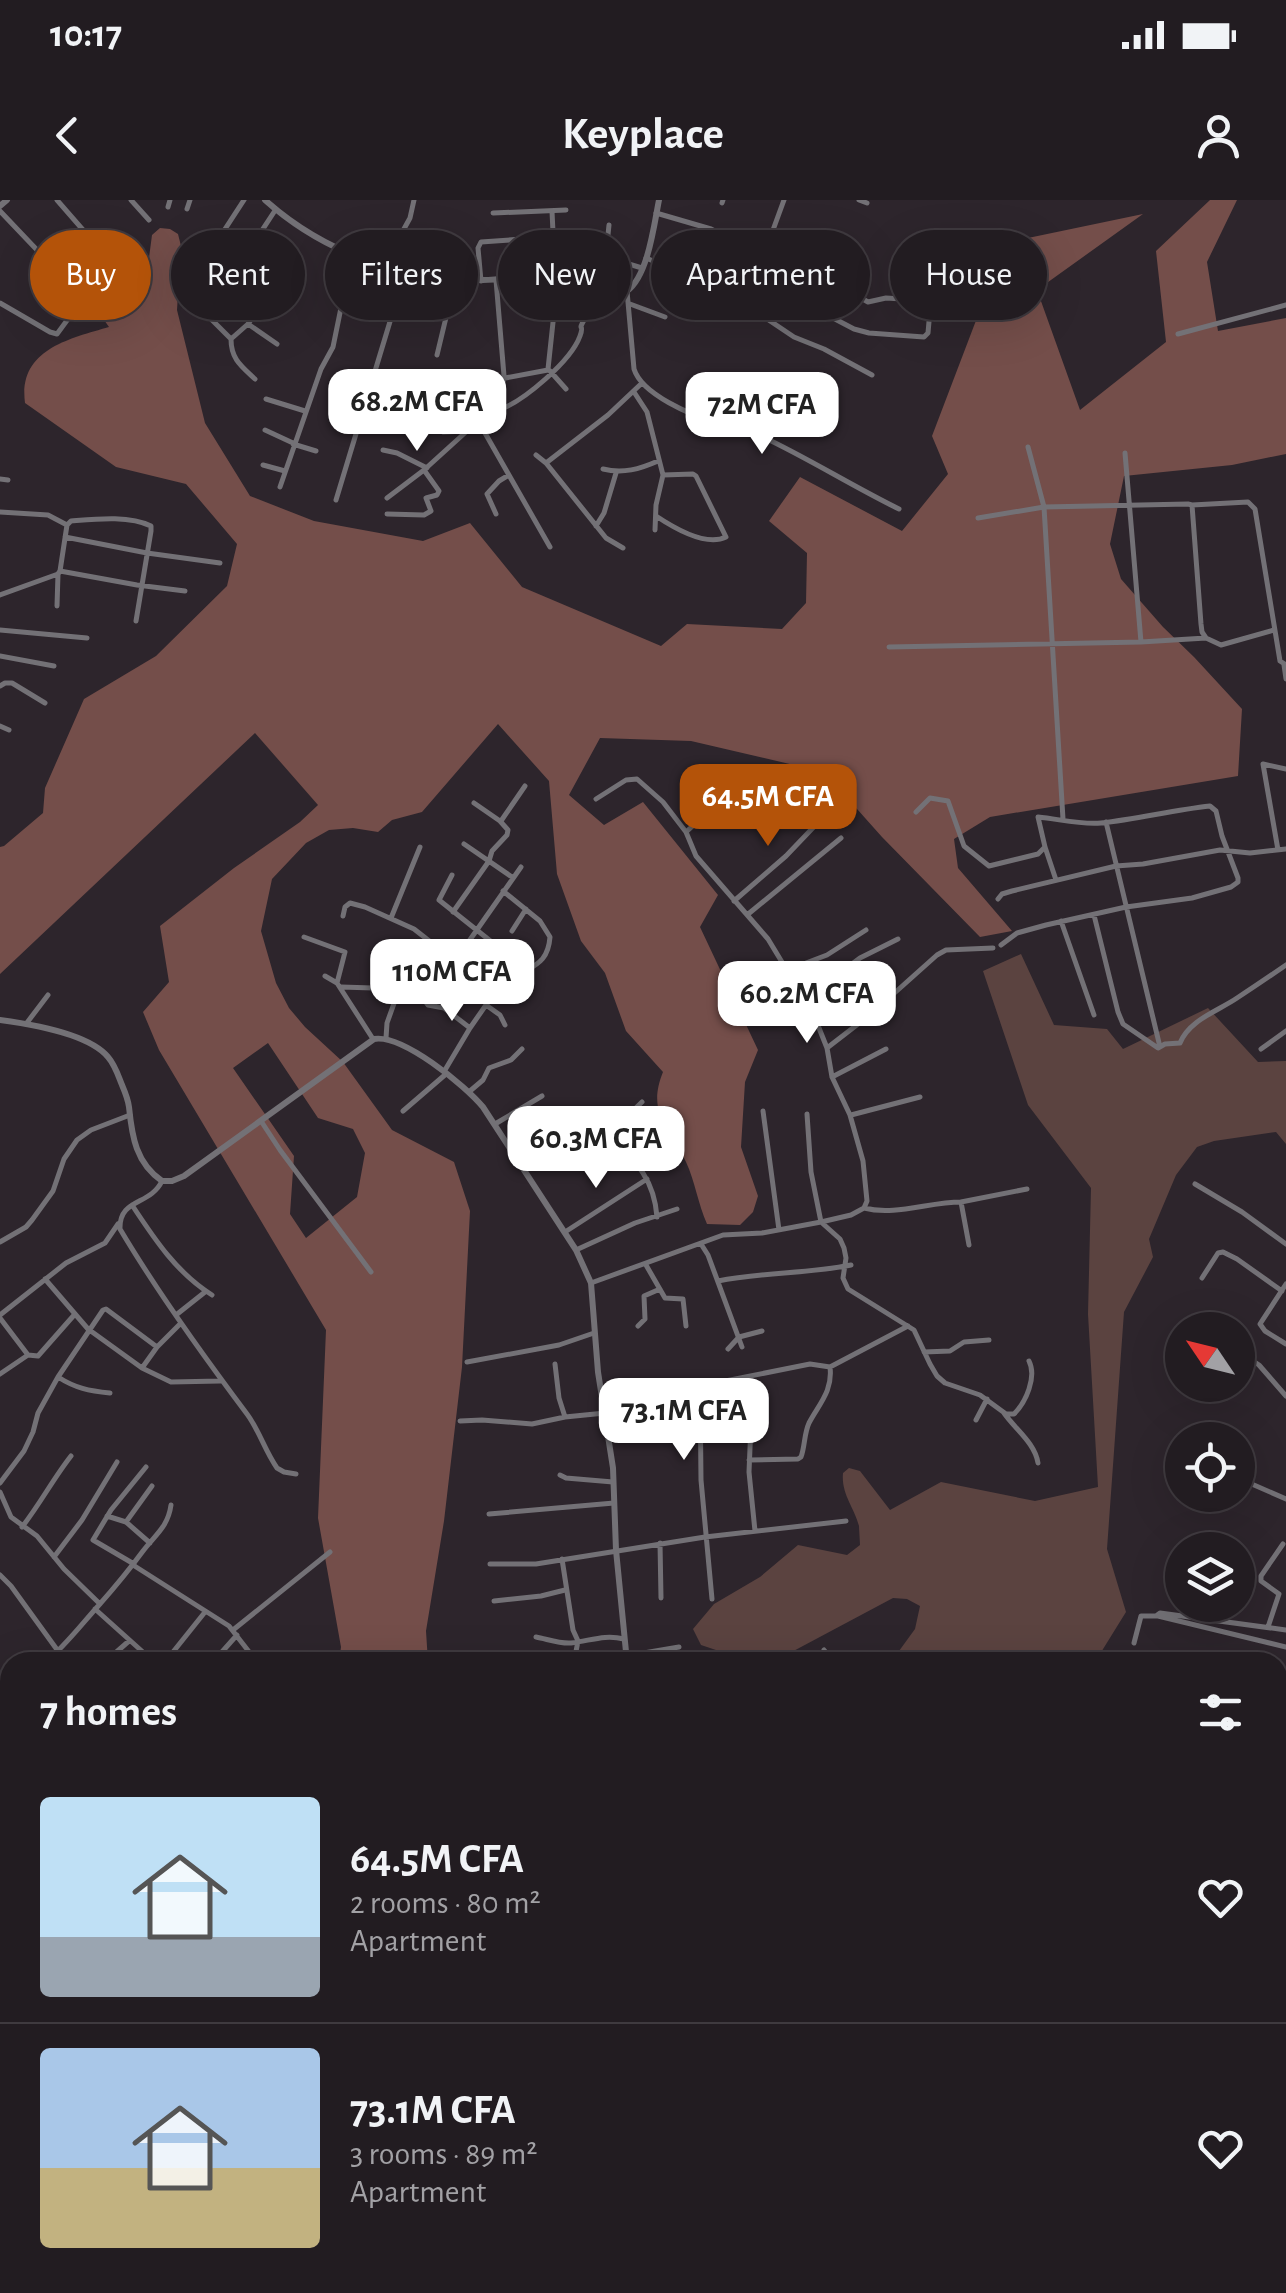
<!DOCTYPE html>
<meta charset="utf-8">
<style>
body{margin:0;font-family:"Alegreya Sans",sans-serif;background:#2e292e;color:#f1f3f6;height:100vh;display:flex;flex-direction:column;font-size:38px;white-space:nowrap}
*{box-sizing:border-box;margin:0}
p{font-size:32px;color:#a2a1a5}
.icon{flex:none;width:55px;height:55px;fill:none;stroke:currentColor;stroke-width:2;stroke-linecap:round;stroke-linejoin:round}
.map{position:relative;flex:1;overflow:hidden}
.drawer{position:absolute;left:0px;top:1452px;width:1288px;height:642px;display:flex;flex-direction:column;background:#221c21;border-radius:30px 30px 0 0;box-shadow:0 10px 40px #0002,0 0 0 2px #3f3a3f}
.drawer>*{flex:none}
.banner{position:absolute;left:30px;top:30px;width:1228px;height:90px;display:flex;gap:20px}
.needle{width:65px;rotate:305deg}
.buttons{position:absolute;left:1165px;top:1112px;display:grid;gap:20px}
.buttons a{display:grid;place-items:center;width:90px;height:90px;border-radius:50%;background:#221c21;box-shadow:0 10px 40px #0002,0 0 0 2px #3f3a3f;font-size:50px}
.price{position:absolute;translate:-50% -85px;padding:0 22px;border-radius:20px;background:#fff;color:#222;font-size:32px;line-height:65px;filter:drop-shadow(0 2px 5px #0008)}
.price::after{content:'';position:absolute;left:50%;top:60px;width:30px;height:22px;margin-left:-15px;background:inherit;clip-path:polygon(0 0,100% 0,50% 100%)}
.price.current{background:#b45309;color:#fff}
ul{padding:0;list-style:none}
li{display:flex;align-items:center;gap:30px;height:250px;padding:0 40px}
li+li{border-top:2px solid #3f3a3f}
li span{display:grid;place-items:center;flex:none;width:280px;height:200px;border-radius:10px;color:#555}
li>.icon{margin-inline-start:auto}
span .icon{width:120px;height:120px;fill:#fffc;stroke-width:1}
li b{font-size:42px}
h2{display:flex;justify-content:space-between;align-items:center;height:120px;padding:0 40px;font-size:42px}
.chip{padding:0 35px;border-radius:45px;background:#221c21;box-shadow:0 10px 40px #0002,0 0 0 2px #3f3a3f;font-size:35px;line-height:90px}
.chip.current{background:#b45309;color:#fff}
.status{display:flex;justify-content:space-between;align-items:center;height:70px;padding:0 50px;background:#221c21;direction:ltr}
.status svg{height:28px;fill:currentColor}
header{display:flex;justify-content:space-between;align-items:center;height:130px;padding:0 40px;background:#221c21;font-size:45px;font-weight:700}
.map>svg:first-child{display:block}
.green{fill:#5b4340}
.forest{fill:#744e4a;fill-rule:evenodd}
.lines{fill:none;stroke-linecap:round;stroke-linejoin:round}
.minor{stroke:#737176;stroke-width:5}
.tertiary{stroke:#737176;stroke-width:6}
.primary{stroke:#bebac4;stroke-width:10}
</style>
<div class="status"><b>10:17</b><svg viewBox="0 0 49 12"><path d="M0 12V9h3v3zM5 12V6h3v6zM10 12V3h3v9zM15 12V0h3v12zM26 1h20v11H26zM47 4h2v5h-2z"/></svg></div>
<header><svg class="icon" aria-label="back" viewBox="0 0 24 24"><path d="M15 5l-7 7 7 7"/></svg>Keyplace<svg class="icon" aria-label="person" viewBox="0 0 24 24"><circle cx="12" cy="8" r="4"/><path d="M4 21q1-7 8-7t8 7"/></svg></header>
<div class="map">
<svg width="1286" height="2093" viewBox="0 0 1286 2093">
<rect width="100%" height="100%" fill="#2d252c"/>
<path class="green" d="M1021,754L1054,825L1107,829L1123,849L1208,808L1258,862L1286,861V944L1276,932L1214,941L1197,947L1176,975L1149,1039L1153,1057L1124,1112L1107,1349L1126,1412L1095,1462H891L915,1429L920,1406L907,1399L893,1398L786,1455L734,1456L701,1445L693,1429L714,1404L760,1377L798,1345L847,1355L860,1345C860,1342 859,1328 859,1326C854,1307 841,1294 843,1273L849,1268L860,1271L890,1310L941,1282L1035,1301L1098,1287L1088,1114L1091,988L1028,905L983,771Z"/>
<path class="forest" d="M1210,0H1237L1207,62L1218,131L1286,118V254L1232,265L1124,276L1110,344L1121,379L1163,427L1194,457L1242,509L1238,576L990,617L954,639L958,668L1012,731L980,737L882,637L824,572L691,541L600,538L569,595L604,625L643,602L718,695L700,727L758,850L745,882L741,947L758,996L753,1012L740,1025L707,1024C698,1004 695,981 686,962C670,927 646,914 663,872L626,831L605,773L581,741L557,674L549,581L498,524L422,612L392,620L378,632L353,628L329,630L306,643L272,679L261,731L276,783L289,808L305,827L343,862L392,930L454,962L470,1011L462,1167L444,1321L426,1431L428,1462H339L341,1447L318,1318L326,1130L159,850L143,812L169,782L160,726L234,668L300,622L318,605L255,533L0,774V647L4,646L43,613L45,588L84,499L156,456L227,386L237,344L186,284L116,267L25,203C18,150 68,139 109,127L85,93L66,77L92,49L133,81L147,73L152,35L160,28L170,29L178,34L181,46L177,110L205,223L250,296L314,321L423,341L470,323L522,387L661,446L687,424L782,429L806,403L807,353L769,321L800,277L902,331L948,274L932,236L980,110L976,49L1143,14L1037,90L1080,210L1166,142L1156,51ZM268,843L318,918L353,929L365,953L357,997L306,1038L290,1014L294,956L233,868Z
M286,2085H571L566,2093H279Z"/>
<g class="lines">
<path class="minor" d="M57,0L104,54
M131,0L149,20
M859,0L867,3
M722,3L723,0
M168,7L170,0
M187,9L190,0
M0,11L94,110
M552,11L555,75
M493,13L566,10
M656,13L711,29L728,38L828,79L868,102L886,98L902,99L927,104L930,110L928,133L924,137L869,133L854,129L768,84
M609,25L606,54L622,62L642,68
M773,30L784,0
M214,46L244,0
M646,58L727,92L794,137L824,149L872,175
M383,67L410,18L414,0
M481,81L478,48L481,42L553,37
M627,91L634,169C642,195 692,215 716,223C731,228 746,230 761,236C808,258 852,286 899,309
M0,103L50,132L57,134L82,100
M630,104L665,117
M248,124L277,144
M1178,134L1286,105
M231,139L248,124L270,93V89L240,64
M437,155L455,80
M548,169L554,113
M550,171L566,189
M255,179C241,166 231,159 231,139L203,111L240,64L276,9
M415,183L436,191L548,170
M634,192L647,212L663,275L656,305L655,330
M266,199L305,211
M499,210C524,201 571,161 580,136C585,122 577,133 584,120C590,107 599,99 601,85
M397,213L443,232L467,231L481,226L499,210L504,176L496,80
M481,226L550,347
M265,230L293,243
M293,244L316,251
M1028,247L1044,307L1063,619
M383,250L397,253L427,268
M1125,253L1141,442
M536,255L546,263L606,338L623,348
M546,263L608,215L642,183
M263,265L285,271
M603,269C623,274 640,269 658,261
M0,279L8,280
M280,287L321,169L333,147L352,54
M387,298L424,270L467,231
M336,300L405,72
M1192,305L1201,424L1202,432L1206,438
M0,312L48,315L67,325
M387,314L424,315L431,311L426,298L437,295L439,291L424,270
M496,314L487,294L499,281L509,275
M656,316C674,328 706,347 726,337L696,276L693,274L663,275
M978,318L1044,307L1188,304L1192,305L1248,302L1255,309L1280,461L1286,465
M596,326L604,313L616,273
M65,337L147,353L220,363
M60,371L67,325L71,321C95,319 129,315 151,326V331L136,421
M0,395L58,374L60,371L137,385L185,391
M57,406L58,374
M0,430L87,438
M889,447L1141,442L1206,438L1221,445L1274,430
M0,456L54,466
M1284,465L1286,479
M0,486L5,483H12L45,503
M0,526L9,530
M596,599L626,580L637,579L663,602L686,632L696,656L768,739L791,777L802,801L817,823L827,848L832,877L850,915L863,961L867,1001L864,1008
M916,612L930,598L948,601L964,646L989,666L1038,654L1045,647
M501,621L525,586
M1106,622L1160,847
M686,632L726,596
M464,644L512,677
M1278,650L1263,564L1286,569
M452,675L439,700L498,747
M998,699L1002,694L1012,691L1116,666L1143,664L1220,650L1250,653L1286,649
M734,701L786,656L828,612L830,607L826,602
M453,712L489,661L492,651L507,635L508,630L500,621L474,603
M747,715L841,638
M1094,715L1118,812L1123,824L1158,848L1165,844L1180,843C1189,820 1218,811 1237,798C1254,787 1270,776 1286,765
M343,716L345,707L350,703L365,707L414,729L451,758L455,769L495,792L470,828L445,870
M391,718L420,647
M1061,721L1094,815
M512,731L526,709
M304,737L345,752L337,783L373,839
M1001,745L1017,733L1046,725L1126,707L1192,698L1231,687L1238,682V678L1222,636L1216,611L1210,606C1173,610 1138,619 1101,623C1081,625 1059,619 1038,617L1045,647L1056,680
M383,763L426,777L428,779L425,801L428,805L444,808L470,828
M453,764L521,667
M761,771L769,778L788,772
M325,776L337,783
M791,777L806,763L827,755L866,730
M341,787L373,788L396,795
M495,792C503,788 508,783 515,778C533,765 548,764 550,737L540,721L503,691
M802,801L860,758L898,739
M486,805L500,815L505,825
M26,824L48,795
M386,838L387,823L406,770
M827,848L871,814L937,755L946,750L993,748
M1261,849L1286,831
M832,877L886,849
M470,891L483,880L489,868L511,860L522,849
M403,911L446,874
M763,911L779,1030
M807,914L811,972L821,1022L840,1039L844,1048L846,1058L843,1078L848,1089L914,1130L930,1164L937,1176L945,1183L980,1195L1006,1214H1014C1026,1202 1037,1177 1029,1161
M851,915L920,897
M261,921L280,950L371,1072
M495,924L542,896
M608,935L642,902
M511,950L537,934L550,940L559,941L571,933L597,925L601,927C629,956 654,973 657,1017
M639,964L658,940
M589,972L618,945
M162,981C150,1006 119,998 120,1029C158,1093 202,1154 247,1214C259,1230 265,1251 277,1268L284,1272L296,1274
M1195,984L1242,1012L1286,1044
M961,1002L1027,989
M132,1005C155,1040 177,1073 212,1095
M565,1032L647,979
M0,1042L26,1027L32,1020L53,991L64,959L77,940L91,930L130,915
M701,1044L708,1055L742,1147
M576,1050L635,1023L677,1009
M646,1065L665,1098L683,1099L686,1126
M1202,1078L1218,1053L1223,1052L1237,1059L1282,1091
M45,1079L88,1129L142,1168L171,1182L220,1181
M718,1081C762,1072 807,1074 851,1065
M591,1083L723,1035L762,1033L821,1022L851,1015L864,1008C895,1016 929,1002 961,1002L969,1045
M1286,1084L1260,1124L1265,1131L1286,1144
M0,1115L66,1063L105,1043L118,1024
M176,1115L205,1092
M0,1118L28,1155
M638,1126L645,1119L644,1096L660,1089
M728,1149L739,1137L762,1131
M924,1152L950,1151L964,1142L989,1140
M1247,1157L1259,1165L1286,1196
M467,1162L559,1145L594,1133
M555,1164L559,1198L565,1217
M142,1168L157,1147L181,1123
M0,1174L28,1155L38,1156L75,1114
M58,1177C75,1188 89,1191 110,1193
M700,1186L701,1280L712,1399
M602,1195L700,1186L810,1164L830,1167L908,1126
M1004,1213C1015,1229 1035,1243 1038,1263
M976,1220L987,1199
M460,1221L482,1220L532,1224L565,1217L605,1213
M751,1224L749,1272L755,1331
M1171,1249L1182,1254
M749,1260L798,1259L801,1257C805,1246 804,1234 809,1223C819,1204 833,1191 830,1167
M560,1275L566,1278L613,1282
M1238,1278L1286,1299
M0,1283L24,1251L33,1232L38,1213L58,1177L103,1110L106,1109L157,1147
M0,1292L11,1317L37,1336L64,1369L100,1404
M489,1314L614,1303
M107,1316L126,1322L150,1343
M126,1322L152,1286
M22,1327C40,1304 53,1279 71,1256
M660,1343L661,1398
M54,1357L82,1320L117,1262
M562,1359L573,1430L578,1441L574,1462
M134,1364L93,1340L111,1310L146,1267
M490,1364H536L705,1337L846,1321
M133,1365L229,1426L257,1462
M0,1375L11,1386L58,1451
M494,1401L541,1396L565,1390
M95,1409L154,1462
M1158,1416L1286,1447
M1268,1427L1279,1394L1261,1381V1376L1283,1344
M233,1430L330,1352
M536,1437C547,1439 560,1444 571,1443C590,1441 604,1434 624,1439
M1134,1443L1141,1416H1156L1160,1413L1286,1430
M824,1450L834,1462
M626,1456L679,1447
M46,1462C66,1445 81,1425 99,1405C115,1387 129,1370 143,1351C155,1335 168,1327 171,1305
M105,1462L129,1441
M165,1462L205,1412
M213,1462L237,1435
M0,1524L10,1515
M1278,1530L1286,1536
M1278,1600L1286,1606
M0,1671L10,1668
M1278,1707L1286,1704
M0,1719L10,1707
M0,1787L10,1774
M0,1843L10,1852
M0,1863L10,1853
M1278,1897L1286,1900
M1278,1961L1286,1917
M1278,2004L1286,2006
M736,2085L749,2093
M867,2085L883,2093
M1261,2085L1267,2093
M768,2086L786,2093
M178,2093L180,2085
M1176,2093L1178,2085"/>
<path class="tertiary" d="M265,0C324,53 404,81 483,80C506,80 529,73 552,75C577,76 603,85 627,91C648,76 654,25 659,0
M0,6L7,0
M0,820C30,824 88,833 108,857C115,865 118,875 122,885C125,892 128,899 129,907C132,937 136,963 162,981H172L184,976L374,839C402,834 465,885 483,907L576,1050L591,1083L598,1172L613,1268L616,1350L627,1462"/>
<path class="primary" d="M1278,1630L1286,1621
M761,2093L765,2085"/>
</g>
</svg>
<div class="buttons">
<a><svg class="needle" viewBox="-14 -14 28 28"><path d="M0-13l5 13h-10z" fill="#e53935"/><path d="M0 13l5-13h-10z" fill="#a2a1a5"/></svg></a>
<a><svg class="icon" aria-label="locate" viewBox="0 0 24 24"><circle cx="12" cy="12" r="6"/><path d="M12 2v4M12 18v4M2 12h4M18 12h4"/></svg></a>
<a><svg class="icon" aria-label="layers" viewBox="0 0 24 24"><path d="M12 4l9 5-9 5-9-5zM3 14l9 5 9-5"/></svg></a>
</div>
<b class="price" style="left:417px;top:254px">68.2M CFA</b>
<b class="price" style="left:762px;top:257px">72M CFA</b>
<b class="price current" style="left:768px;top:649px">64.5M CFA</b>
<b class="price" style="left:452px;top:824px">110M CFA</b>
<b class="price" style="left:807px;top:846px">60.2M CFA</b>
<b class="price" style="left:596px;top:991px">60.3M CFA</b>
<b class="price" style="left:684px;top:1263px">73.1M CFA</b>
<div class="banner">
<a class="chip current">Buy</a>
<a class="chip">Rent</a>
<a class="chip">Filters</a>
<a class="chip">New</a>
<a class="chip">Apartment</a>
<a class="chip">House</a>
</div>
<section class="drawer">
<h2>7 homes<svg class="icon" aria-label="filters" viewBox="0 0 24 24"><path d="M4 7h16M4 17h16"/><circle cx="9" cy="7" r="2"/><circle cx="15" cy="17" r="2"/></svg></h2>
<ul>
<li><span style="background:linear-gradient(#bfe0f5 70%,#9aa5b1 0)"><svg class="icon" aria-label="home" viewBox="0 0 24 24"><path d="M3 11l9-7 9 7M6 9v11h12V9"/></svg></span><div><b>64.5M CFA</b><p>2 rooms · 80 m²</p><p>Apartment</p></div><svg class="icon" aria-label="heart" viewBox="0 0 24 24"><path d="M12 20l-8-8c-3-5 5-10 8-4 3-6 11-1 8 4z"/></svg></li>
<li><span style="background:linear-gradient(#a9c7e8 60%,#c2b280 0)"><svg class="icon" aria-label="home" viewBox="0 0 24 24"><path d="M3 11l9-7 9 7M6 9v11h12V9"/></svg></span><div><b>73.1M CFA</b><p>3 rooms · 89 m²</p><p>Apartment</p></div><svg class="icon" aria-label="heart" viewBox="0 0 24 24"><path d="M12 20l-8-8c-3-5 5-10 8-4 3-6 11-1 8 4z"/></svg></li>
</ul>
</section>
</div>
